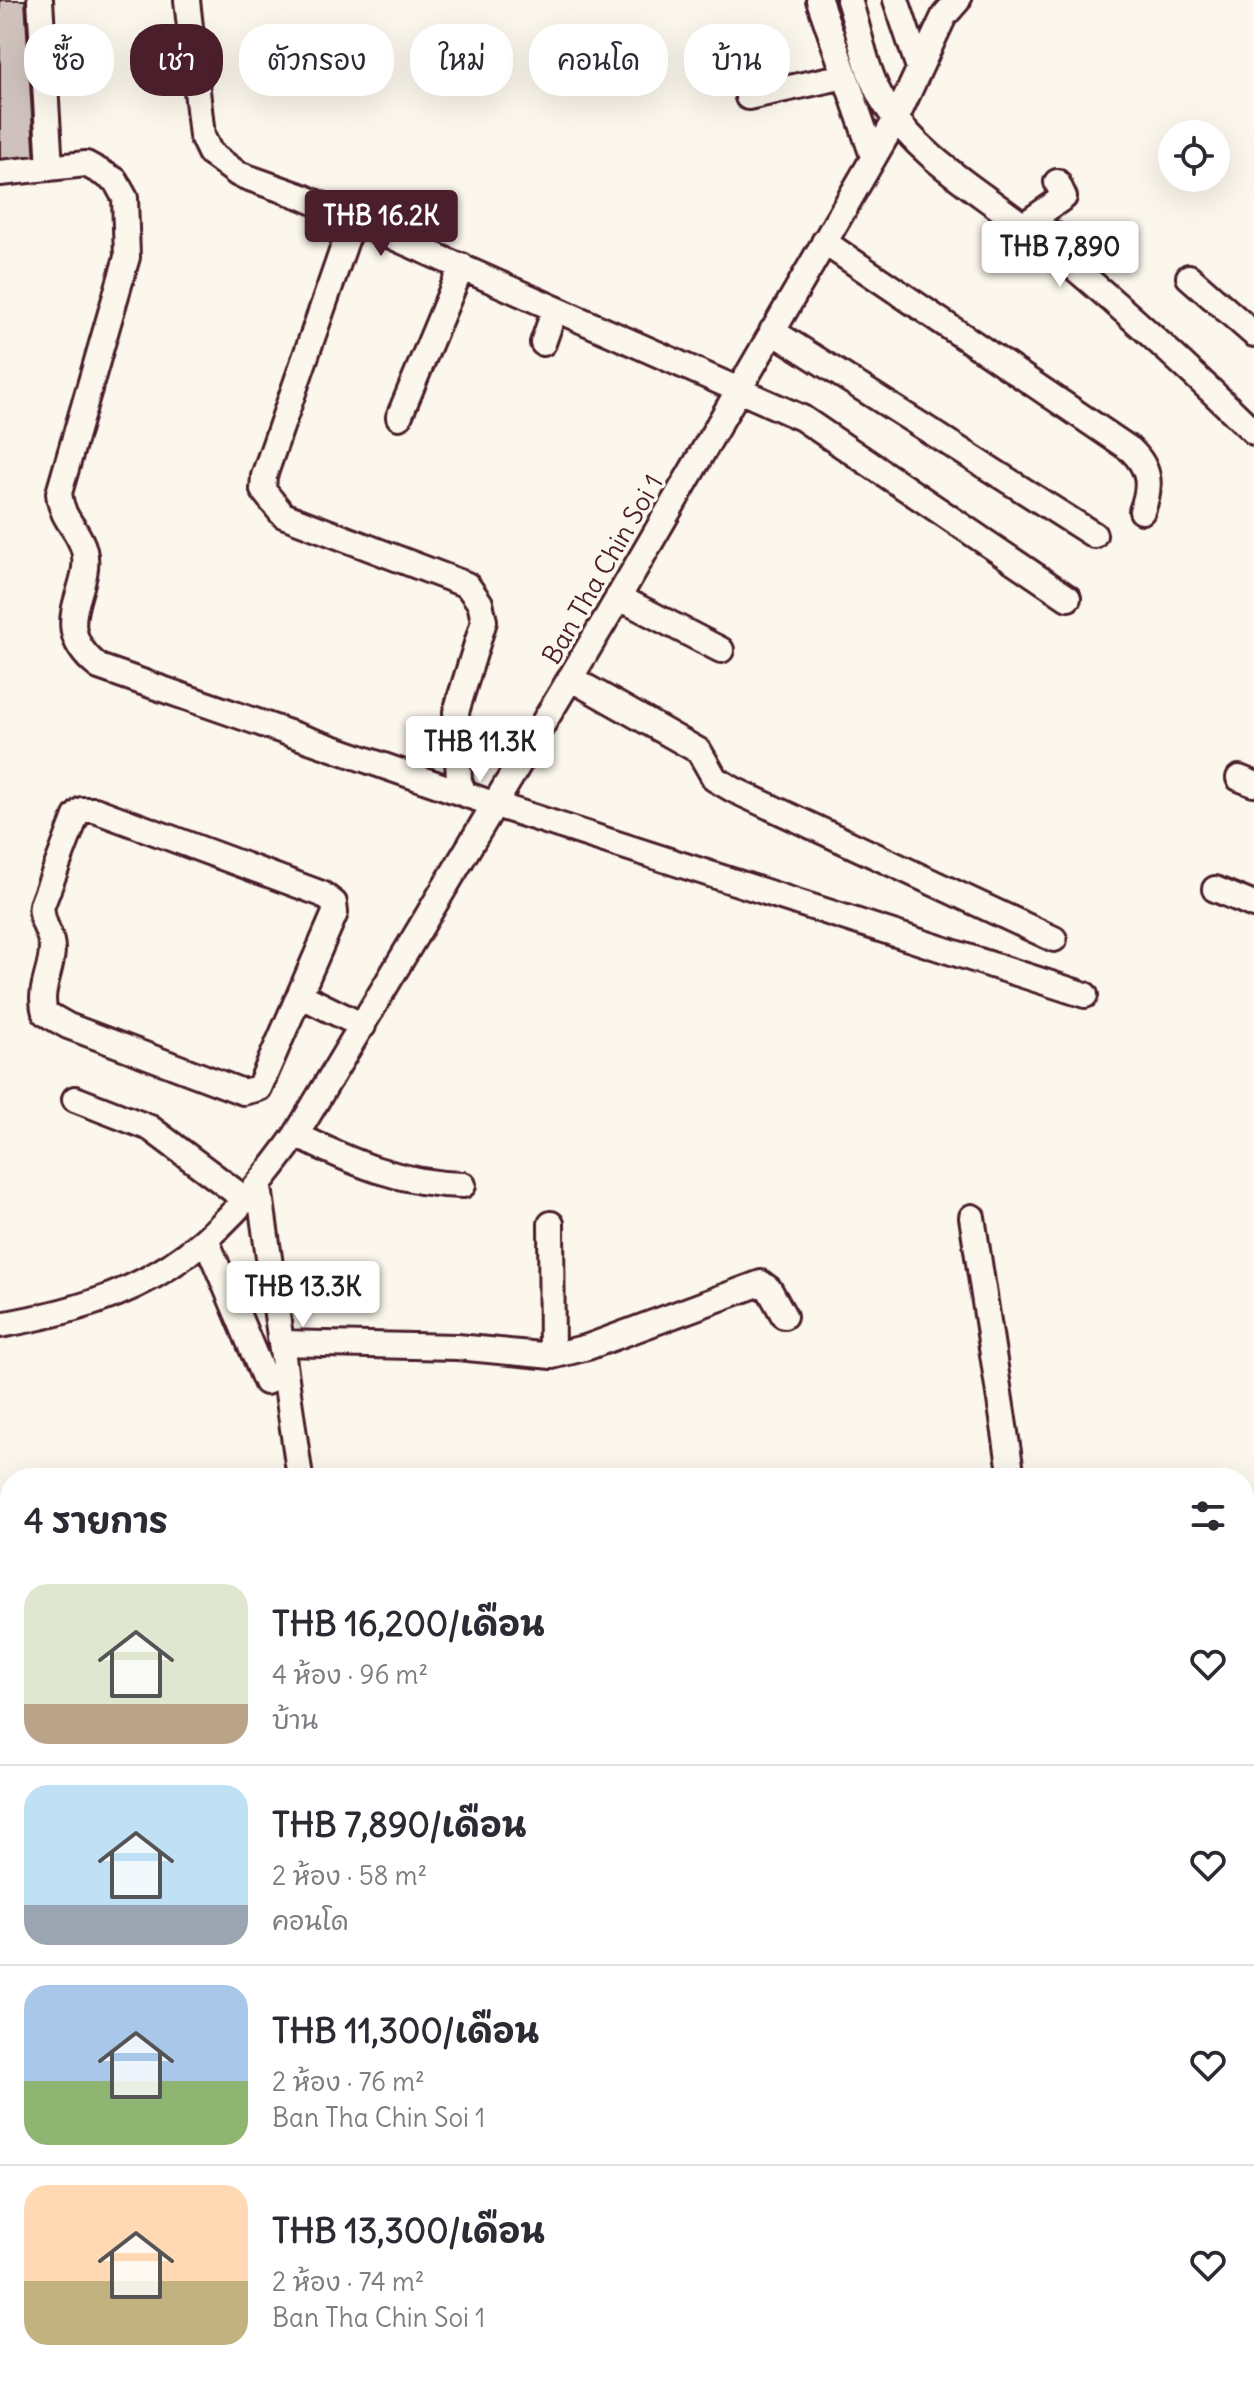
<!DOCTYPE html>
<html lang="th">
<meta charset="utf-8">
<style>
body{margin:0;font-family:Delius,"Playpen Sans Thai",sans-serif;background:#f7f7f7;color:#2b2b33;height:100vh;display:flex;flex-direction:column;font-size:30px;white-space:nowrap}
*{box-sizing:border-box;margin:0}
p{font-size:26px;color:#7c7c81}
.icon{flex:none;width:44px;height:44px;fill:none;stroke:currentColor;stroke-width:2;stroke-linecap:round;stroke-linejoin:round}
.map{position:relative;flex:1;overflow:hidden}
.details{position:absolute;left:0px;top:1468px;width:1254px;height:914px;display:flex;flex-direction:column;background:#fff;border-radius:32px 32px 0 0;box-shadow:0 8px 32px #0002}
.details>*{flex:none}
.guide{position:absolute;left:24px;top:24px;width:800px;height:72px;display:flex;gap:16px}
.fabs{position:absolute;left:1158px;top:120px;display:grid;gap:16px}
.fabs a{display:grid;place-items:center;width:72px;height:72px;border-radius:50%;background:#fff;box-shadow:0 8px 32px #0002;font-size:40px}
.price{position:absolute;translate:-50% -68px;padding:0 18px;border-radius:8px;background:#fff;color:#222;font-size:26px;line-height:52px;filter:drop-shadow(0 2px 4px #0008)}
.price::after{content:'';position:absolute;left:50%;top:48px;width:24px;height:18px;margin-left:-12px;background:inherit;clip-path:polygon(0 0,100% 0,50% 100%)}
.price.current{background:#4a1f2b;color:#fff}
ul{padding:0;list-style:none}
li{display:flex;align-items:center;gap:24px;height:200px;padding:0 24px}
li+li{border-top:2px solid #e1e1e2}
li span{display:grid;place-items:center;flex:none;width:224px;height:160px;border-radius:24px;color:#555}
li>.icon{margin-inline-start:auto}
span .icon{width:96px;height:96px;fill:#fffc;stroke-width:1}
li b{font-size:34px}
h2{display:flex;justify-content:space-between;align-items:center;height:96px;padding:0 24px;font-size:34px}
.tag{padding:0 28px;border-radius:32px;background:#fff;box-shadow:0 8px 32px #0002;font-size:28px;line-height:72px}
.tag.current{background:#4a1f2b;color:#fff}
.map>svg:first-child{display:block}
.water{fill:#bfadaa;stroke:#907477;stroke-width:2}
.building{fill:#cfc2bc;stroke:#4a1f2b;stroke-width:2}
.lines{fill:none;stroke-linecap:round;stroke-linejoin:round}
.minor-casing{stroke:#4a1f2b;stroke-width:30}
.minor{stroke:#fbf7ec;stroke-width:24}
.labels{text-anchor:middle;dominant-baseline:central;stroke-width:7;stroke-linejoin:round;paint-order:stroke}
.street-label{font-size:26px;fill:#4a1f2b;stroke:#fbf7ec}
</style>
<div class="map">
<svg width="1254" height="2381" viewBox="0 0 1254 2381">
<rect width="100%" height="100%" fill="#fbf7ec"/>
<filter id="ink" filterUnits="userSpaceOnUse"><feTurbulence type="fractalNoise" baseFrequency=".0125" numOctaves="2"/><feDisplacementMap in="SourceGraphic" scale="16" xChannelSelector="R" yChannelSelector="G"/><feConvolveMatrix kernelMatrix="1 2 1 2 8 2 1 2 1" color-interpolation-filters="sRGB"/></filter>
<g filter="url(#ink)">
<path class="water" d="M1244,1622H1254V2281L1244,2279Z
M10,2109V2372H714L697,2381H0V2117Z"/>
<path class="building" d="M0,0H25L35,165L0,167Z"/>
<g class="lines">
<defs>
<path id="minor" d="M40,0L50,168
M187,0L202,136L210,153L238,174L303,197L802,418L1068,598
M819,0L873,156
M849,0C860,33 866,75 885,104C922,161 985,194 1036,236C1111,297 1184,364 1254,432
M896,0L919,68
M748,97L845,76
M0,173L86,164L115,180L125,198L127,257L59,493C62,522 78,527 84,550C94,590 45,625 99,667L496,805L1085,995
M353,220L264,476L263,490L283,515L467,585L480,603L484,621L456,712L459,781L464,793
M1031,220L1064,197L1057,182
M1043,229L1070,243L1090,246
M824,242L1131,450C1151,469 1151,487 1142,511
M1189,277L1254,334
M772,331L1094,535
M543,343L555,309
M399,417L462,266
M618,597L721,650
M570,678L699,751L715,779L734,790L1054,939
M1239,778L1254,784
M82,810H95L322,894L334,903L335,913L259,1088L243,1092L68,1026L45,1013C38,990 52,971 52,949C52,932 39,922 42,905L76,816Z
M1215,889L1254,905
M300,995L363,1026
M75,1099L150,1128L246,1200
M296,1135C351,1162 401,1184 463,1185
M259,1187L300,1478
M972,1217L1012,1478
M551,1224L552,1356
M207,1242L266,1382
M0,1325C147,1299 209,1256 296,1135L607,617L896,119L944,16L958,0
M281,1343L457,1347L552,1356L588,1347L761,1283L769,1289L784,1316
M0,1918L10,1915"/>
</defs>
<use href="#minor" class="minor-casing"/>
<use href="#minor" class="minor"/>
</g>
</g>
<g class="labels">
<g class="street-label">
<text transform="translate(602 569) rotate(-60)">Ban Tha Chin Soi 1</text>
</g>
</g>
</svg>
<div class="fabs">
<a><svg class="icon" aria-label="locate" viewBox="0 0 24 24"><circle cx="12" cy="12" r="6"/><path d="M12 2v4M12 18v4M2 12h4M18 12h4"/></svg></a>
</div>
<b class="price current" style="left:381px;top:258px">THB 16.2K</b>
<b class="price" style="left:1060px;top:289px">THB 7,890</b>
<b class="price" style="left:480px;top:784px">THB 11.3K</b>
<b class="price" style="left:303px;top:1329px">THB 13.3K</b>
<div class="guide">
<a class="tag">ซื้อ</a>
<a class="tag current">เช่า</a>
<a class="tag">ตัวกรอง</a>
<a class="tag">ใหม่</a>
<a class="tag">คอนโด</a>
<a class="tag">บ้าน</a>
</div>
<section class="details">
<h2>4 รายการ<svg class="icon" aria-label="filters" viewBox="0 0 24 24"><path d="M4 7h16M4 17h16"/><circle cx="9" cy="7" r="2"/><circle cx="15" cy="17" r="2"/></svg></h2>
<ul>
<li><span style="background:linear-gradient(#dfe7d0 75%,#b9a48a 0)"><svg class="icon" aria-label="home" viewBox="0 0 24 24"><path d="M3 11l9-7 9 7M6 9v11h12V9"/></svg></span><div><b>THB 16,200/เดือน</b><p>4 ห้อง · 96 m²</p><p>บ้าน</p></div><svg class="icon" aria-label="heart" viewBox="0 0 24 24"><path d="M12 20l-8-8c-3-5 5-10 8-4 3-6 11-1 8 4z"/></svg></li>
<li><span style="background:linear-gradient(#bfe0f5 75%,#9aa5b1 0)"><svg class="icon" aria-label="home" viewBox="0 0 24 24"><path d="M3 11l9-7 9 7M6 9v11h12V9"/></svg></span><div><b>THB 7,890/เดือน</b><p>2 ห้อง · 58 m²</p><p>คอนโด</p></div><svg class="icon" aria-label="heart" viewBox="0 0 24 24"><path d="M12 20l-8-8c-3-5 5-10 8-4 3-6 11-1 8 4z"/></svg></li>
<li><span style="background:linear-gradient(#a9c7e8 60%,#8fb573 0)"><svg class="icon" aria-label="home" viewBox="0 0 24 24"><path d="M3 11l9-7 9 7M6 9v11h12V9"/></svg></span><div><b>THB 11,300/เดือน</b><p>2 ห้อง · 76 m²</p><p>Ban Tha Chin Soi 1</p></div><svg class="icon" aria-label="heart" viewBox="0 0 24 24"><path d="M12 20l-8-8c-3-5 5-10 8-4 3-6 11-1 8 4z"/></svg></li>
<li><span style="background:linear-gradient(#ffd9b3 60%,#c2b280 0)"><svg class="icon" aria-label="home" viewBox="0 0 24 24"><path d="M3 11l9-7 9 7M6 9v11h12V9"/></svg></span><div><b>THB 13,300/เดือน</b><p>2 ห้อง · 74 m²</p><p>Ban Tha Chin Soi 1</p></div><svg class="icon" aria-label="heart" viewBox="0 0 24 24"><path d="M12 20l-8-8c-3-5 5-10 8-4 3-6 11-1 8 4z"/></svg></li>
</ul>
</section>
</div>
